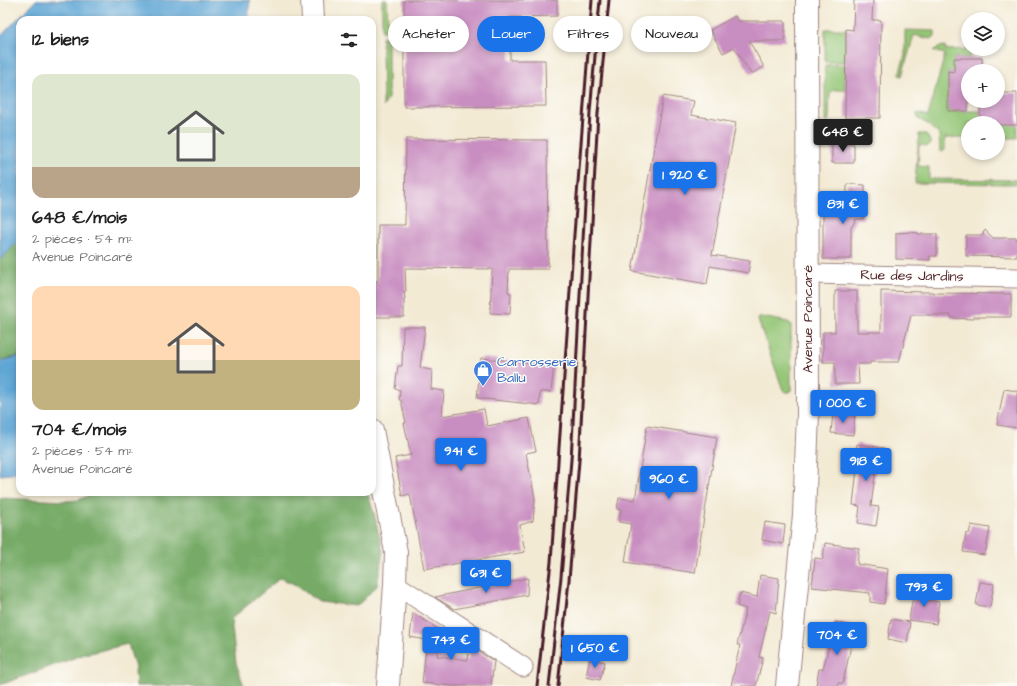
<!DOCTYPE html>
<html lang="fr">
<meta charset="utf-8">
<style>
body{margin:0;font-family:"Architects Daughter",sans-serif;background:#f2f2f2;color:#222;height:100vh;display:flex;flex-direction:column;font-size:15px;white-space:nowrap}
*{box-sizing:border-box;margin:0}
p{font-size:13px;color:#767676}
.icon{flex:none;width:22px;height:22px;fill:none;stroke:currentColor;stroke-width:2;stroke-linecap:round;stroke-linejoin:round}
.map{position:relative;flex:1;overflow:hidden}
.sheet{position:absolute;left:16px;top:16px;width:360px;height:480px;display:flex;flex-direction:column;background:#fff;border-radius:12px;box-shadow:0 2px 6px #0003}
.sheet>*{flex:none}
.top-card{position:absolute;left:388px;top:16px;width:380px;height:36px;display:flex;gap:8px}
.buttons{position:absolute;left:961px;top:12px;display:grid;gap:8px}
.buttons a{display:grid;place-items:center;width:44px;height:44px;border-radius:50%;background:#fff;box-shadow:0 2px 6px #0003;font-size:20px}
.price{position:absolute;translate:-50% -34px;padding:0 9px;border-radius:4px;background:#1a73e8;color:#fff;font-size:13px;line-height:26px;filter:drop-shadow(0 1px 2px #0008)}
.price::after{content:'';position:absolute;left:50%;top:24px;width:12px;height:9px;margin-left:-6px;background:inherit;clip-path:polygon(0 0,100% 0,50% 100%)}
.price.active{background:#222;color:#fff}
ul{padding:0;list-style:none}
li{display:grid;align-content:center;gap:8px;height:212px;padding:0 16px}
li span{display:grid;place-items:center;height:124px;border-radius:12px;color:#555}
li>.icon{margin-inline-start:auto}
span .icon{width:72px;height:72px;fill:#fffc;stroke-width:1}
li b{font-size:17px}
h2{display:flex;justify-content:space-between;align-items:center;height:48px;padding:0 16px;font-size:17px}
.chip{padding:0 14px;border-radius:18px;background:#fff;box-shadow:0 2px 6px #0003;font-size:14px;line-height:36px}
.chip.active{background:#1a73e8;color:#fff}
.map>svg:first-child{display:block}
.green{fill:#93c575;stroke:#6e7250}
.forest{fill:#76aa66;stroke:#606448}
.water{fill:#5ea6d5;stroke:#546280}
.building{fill:#c98ec1}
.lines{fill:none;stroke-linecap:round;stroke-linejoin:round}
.street-casing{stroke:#9e8480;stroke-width:21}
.secondary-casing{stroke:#9e8480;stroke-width:24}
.primary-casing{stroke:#9e8480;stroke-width:24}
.street{stroke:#fff;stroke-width:19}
.secondary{stroke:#fff;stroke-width:22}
.primary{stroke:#fff;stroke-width:22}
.rail{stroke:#4a1f2b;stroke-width:3}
.labels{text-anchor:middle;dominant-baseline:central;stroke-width:3;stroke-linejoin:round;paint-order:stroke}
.street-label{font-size:14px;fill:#4a1f2b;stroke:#fdfcf7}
.shop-label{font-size:14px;fill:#366cbe;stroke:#fdfcf7;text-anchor:start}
</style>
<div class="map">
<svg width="1017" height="686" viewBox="0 0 1017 686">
<rect width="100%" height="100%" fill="#fdfcf7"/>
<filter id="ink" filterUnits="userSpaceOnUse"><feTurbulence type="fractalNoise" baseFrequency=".025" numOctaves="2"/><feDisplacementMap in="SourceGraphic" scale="8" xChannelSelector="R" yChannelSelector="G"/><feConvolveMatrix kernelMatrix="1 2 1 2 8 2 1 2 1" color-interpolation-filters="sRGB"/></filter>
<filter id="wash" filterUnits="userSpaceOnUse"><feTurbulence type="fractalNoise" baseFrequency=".012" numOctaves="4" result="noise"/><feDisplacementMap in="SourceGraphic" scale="16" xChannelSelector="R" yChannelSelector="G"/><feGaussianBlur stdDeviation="0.9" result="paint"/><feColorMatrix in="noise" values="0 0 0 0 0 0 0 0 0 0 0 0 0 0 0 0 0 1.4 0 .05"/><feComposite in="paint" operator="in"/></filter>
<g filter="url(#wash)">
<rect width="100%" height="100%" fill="#f3ead4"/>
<path class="green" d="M382,0H387L388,31H382Z
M825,29H846L845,62H825Z
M905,30L935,31V36L930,39L914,35L902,76L899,75L905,55Z
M382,37H388V98L383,107Z
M945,46V50L970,49V58H954V72H948V111H980V121H985V123H968V138H945V150L942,152L940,151L939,135L930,125L918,119L917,113L928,116L945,54L934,51L938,47Z
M825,65H845V90H834L830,93L829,118L828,121H825Z
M1017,121V138H998V125Z
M919,134H926L930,141V144L928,146L919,145L918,166L929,167V179L1017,180V184L915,183Z
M762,317L788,322L791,324V391L790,392L786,393L783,390L758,320L759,318Z"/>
<path class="forest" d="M20,240V356L0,361V260Z
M96,492H367L374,513L383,552L377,586L357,606L319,602L294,584L280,578L231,619L236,663L244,686H136L135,668L128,644L82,655L0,685V498L66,501L79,500Z"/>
<path class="water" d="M36,0H250L248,20H20V240L0,260V37Z
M20,356V473L0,475V361Z"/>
<g id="blocks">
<path class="building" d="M404,0H557V16L510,17V60H545L546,106L404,107Z
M854,0H873L872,20H881L880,118H845L846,29L853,30Z
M735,16L738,21H785V41H749L764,67L751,74L734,47L723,53L710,30Z
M954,58H982V71H968V111H948V71L954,72Z
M998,93H1017V125H998V123H985V121H980V101H998Z
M663,96L694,101L691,115L736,123L712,255L750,261L748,273L710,266L707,284L632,271Z
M406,139L547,140L548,269H509L508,292L511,293L510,314L490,313L492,269L405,268L406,292H404L405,299H404V317H377V316H374L375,299H372V281H378V225H405Z
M832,143L854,144V163H832Z
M847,184L865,185V201H863V219H856L851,228V259H823V210H847Z
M985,230L993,238H1017V257L966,256V235H982Z
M911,232L918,233V234H937V256H930V260L896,259V233Z
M835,291H857V332H881V291L925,292H933V293L1011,294V317H973V319L951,318V315H911L899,362H870V364H858L859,384H835V362H823V332H835Z
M403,327H425L420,368L432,370L431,389L444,391L442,416L484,409L487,426L529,418L536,451L526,453L535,499L533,521L520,525L525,552L424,569L410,494L402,496L395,458L411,455L404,423H406L401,400H399L400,390L395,389L398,366H402Z
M481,358L554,365L551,392H540L539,405L477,398Z
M1004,389L1017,391V428L997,425Z
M833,413L855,415L853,435L831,433Z
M647,426L717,437L695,573L625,562L631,524L619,522L621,510L617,509L619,498L635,500Z
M857,444L884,448L882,461L877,460L871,506L879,507L876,526L858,523L860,506L853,505L857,469L854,468Z
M765,522L785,525L783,544L762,540Z
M971,525L990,528L985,555L963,552L966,533L969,534Z
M825,543L859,548L857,564L888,569L884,604L870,602V593L812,587L815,558L823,559Z
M760,575L779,578L776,613L770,611L759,657L763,658L756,686H731L740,645H737L746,609L737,606L740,593L757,597Z
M528,578L527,595L454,609L435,597Z
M980,582L994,584L990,607L976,605Z
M914,590L930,593L929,600L939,602L936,624L909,620Z
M413,613L441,631L437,656L468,660L470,646L494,661L491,686H452L422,683L427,640L410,637Z
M891,619L910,622L907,643L888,639Z
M835,622L855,627L843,683H838L837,686L816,685L819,669H823Z
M590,658L605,662L600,680L586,677Z"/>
</g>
</g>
<g filter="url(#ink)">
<use href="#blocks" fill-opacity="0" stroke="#9e8480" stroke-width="1"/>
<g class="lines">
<defs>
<path id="street" d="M808,274L1017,278
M395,584L523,667"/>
<path id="secondary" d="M312,0L313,20
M372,430L396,552L395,584L388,686"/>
<path id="primary" d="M787,686L804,515L808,414L807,0"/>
</defs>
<use href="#street" class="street-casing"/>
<use href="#secondary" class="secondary-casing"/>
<use href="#primary" class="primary-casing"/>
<use href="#street" class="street"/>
<use href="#secondary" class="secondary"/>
<use href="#primary" class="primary"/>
<path class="rail" d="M537,686L551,562L573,248L592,0
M549,686L561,577L571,460L590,112L600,0
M558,686L569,580L579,461L598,113L609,0"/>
</g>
</g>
<defs>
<symbol id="shop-pin" viewBox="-11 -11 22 30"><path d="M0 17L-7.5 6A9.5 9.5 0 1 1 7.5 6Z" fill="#3f7fe0" stroke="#fdfcf7"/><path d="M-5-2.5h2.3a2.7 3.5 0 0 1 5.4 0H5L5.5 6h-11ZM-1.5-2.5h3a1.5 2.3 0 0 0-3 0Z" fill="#fff"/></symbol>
</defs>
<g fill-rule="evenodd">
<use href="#shop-pin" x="472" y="359" width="22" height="30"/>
</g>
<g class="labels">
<g class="street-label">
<text transform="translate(912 276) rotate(1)">Rue des Jardins</text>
<text transform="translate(808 319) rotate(-90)">Avenue Poincaré</text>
</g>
<g class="shop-label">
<text x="497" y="362">Carrosserie<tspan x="497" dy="16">Ballu</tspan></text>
</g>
</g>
</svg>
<div class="buttons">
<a><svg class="icon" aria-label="layers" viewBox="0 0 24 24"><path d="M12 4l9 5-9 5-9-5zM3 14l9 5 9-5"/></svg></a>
<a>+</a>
<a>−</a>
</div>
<b class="price active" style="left:843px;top:153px">648 €</b>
<b class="price" style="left:685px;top:196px">1 920 €</b>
<b class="price" style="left:843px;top:225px">831 €</b>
<b class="price" style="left:843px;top:424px">1 000 €</b>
<b class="price" style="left:461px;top:472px">941 €</b>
<b class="price" style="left:866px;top:482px">918 €</b>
<b class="price" style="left:669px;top:500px">960 €</b>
<b class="price" style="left:486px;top:594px">631 €</b>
<b class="price" style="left:924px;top:608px">793 €</b>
<b class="price" style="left:837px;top:656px">704 €</b>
<b class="price" style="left:451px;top:661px">743 €</b>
<b class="price" style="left:595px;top:669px">1 650 €</b>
<div class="top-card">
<a class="chip">Acheter</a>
<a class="chip active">Louer</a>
<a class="chip">Filtres</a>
<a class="chip">Nouveau</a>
</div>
<section class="sheet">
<h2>12 biens<svg class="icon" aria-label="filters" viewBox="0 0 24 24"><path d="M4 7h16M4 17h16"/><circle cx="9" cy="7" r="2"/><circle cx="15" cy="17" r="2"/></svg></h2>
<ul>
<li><span style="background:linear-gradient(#dfe7d0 75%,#b9a48a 0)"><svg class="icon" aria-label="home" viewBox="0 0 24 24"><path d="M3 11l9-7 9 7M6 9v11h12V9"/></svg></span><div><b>648 €/mois</b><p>2 pièces · 54 m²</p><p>Avenue Poincaré</p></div></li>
<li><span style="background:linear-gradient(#ffd9b3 60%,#c2b280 0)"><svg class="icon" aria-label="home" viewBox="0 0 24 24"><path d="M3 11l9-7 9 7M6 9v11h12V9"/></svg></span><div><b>704 €/mois</b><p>2 pièces · 54 m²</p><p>Avenue Poincaré</p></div></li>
</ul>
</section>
</div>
